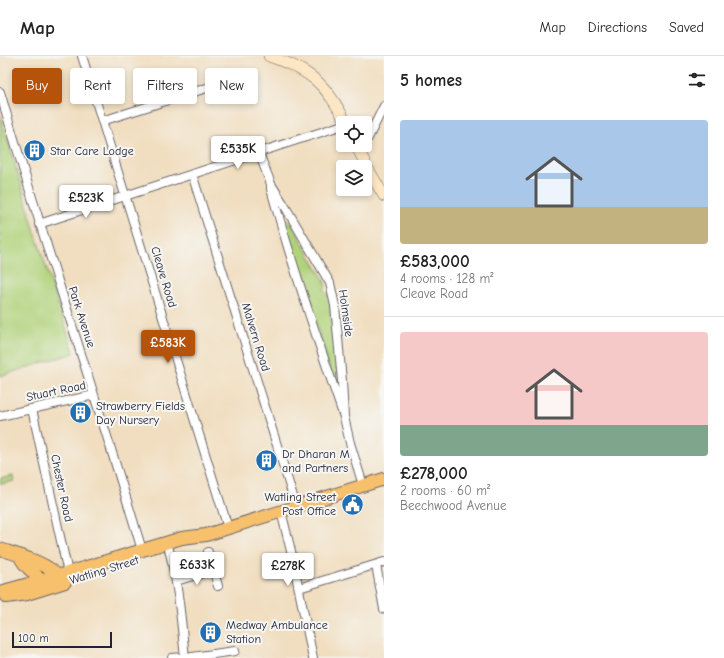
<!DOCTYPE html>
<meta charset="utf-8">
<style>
body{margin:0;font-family:"Comic Neue",sans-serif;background:#f6f6f6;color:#222;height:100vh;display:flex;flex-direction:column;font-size:15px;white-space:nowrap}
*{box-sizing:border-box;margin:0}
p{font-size:13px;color:#767676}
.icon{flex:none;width:22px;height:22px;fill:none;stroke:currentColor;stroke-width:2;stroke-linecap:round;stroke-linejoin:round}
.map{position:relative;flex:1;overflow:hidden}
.details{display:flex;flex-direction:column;background:#fff;width:340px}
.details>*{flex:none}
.banner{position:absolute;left:12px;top:12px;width:312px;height:36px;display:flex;gap:8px}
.fabs{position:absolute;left:336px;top:60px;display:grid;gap:8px}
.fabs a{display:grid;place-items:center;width:36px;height:36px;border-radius:4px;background:#fff;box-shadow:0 2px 6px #0003;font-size:20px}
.scale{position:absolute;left:12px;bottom:10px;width:100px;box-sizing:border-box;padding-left:4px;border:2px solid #22223b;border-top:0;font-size:11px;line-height:14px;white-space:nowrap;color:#22223b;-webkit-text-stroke:3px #f6f6f2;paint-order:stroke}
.price{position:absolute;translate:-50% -34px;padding:0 9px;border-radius:4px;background:#fff;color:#222;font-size:13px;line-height:26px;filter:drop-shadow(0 1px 2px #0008)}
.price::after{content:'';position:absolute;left:50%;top:24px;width:12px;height:9px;margin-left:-6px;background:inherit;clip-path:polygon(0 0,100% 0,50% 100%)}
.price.active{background:#b45309;color:#fff}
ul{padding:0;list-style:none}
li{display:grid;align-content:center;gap:8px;height:212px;padding:0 16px}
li+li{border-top:1px solid #e0e0e0}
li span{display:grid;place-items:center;height:124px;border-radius:4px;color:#555}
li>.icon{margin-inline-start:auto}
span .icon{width:72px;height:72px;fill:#fffc;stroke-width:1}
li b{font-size:17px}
h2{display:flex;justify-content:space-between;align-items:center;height:48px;padding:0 16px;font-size:17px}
.pill{padding:0 14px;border-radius:4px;background:#fff;box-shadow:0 2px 6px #0003;font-size:14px;line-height:36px}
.pill.active{background:#b45309;color:#fff}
header{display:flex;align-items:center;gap:24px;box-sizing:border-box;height:56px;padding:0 20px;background:#fff;border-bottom:1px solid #e0e0e0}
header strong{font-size:19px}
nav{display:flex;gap:22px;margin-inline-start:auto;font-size:14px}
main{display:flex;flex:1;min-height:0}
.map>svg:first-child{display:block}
.green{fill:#b0d27a;stroke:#697a5a}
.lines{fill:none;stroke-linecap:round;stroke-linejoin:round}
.street-casing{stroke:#6a646a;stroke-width:10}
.secondary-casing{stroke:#6a646a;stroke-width:12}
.primary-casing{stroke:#6a646a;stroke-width:14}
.street{stroke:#fff;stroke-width:8}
.secondary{stroke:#fce6c4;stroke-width:11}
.primary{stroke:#f7c06c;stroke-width:12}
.labels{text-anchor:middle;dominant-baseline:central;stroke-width:4;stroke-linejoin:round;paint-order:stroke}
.poi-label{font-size:12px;fill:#22223b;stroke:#f6f6f2;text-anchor:start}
.street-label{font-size:12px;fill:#22223b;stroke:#f6f6f2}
</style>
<header>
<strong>Map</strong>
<nav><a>Map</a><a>Directions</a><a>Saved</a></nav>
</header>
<main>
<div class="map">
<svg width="384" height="602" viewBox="0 0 384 602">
<rect width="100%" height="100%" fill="#f6f6f2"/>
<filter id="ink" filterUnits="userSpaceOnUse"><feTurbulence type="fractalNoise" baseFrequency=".025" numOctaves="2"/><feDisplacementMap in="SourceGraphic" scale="8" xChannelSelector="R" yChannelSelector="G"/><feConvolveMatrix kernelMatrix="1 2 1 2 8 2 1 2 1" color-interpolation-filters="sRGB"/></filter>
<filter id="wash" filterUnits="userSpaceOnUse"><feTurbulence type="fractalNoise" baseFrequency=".012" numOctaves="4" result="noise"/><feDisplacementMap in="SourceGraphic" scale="16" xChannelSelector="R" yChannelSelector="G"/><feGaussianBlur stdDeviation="0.9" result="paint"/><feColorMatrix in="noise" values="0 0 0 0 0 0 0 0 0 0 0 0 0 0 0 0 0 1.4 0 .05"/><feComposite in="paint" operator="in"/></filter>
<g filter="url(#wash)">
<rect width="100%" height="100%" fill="#f1dec0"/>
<path class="green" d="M0,58L38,186L74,297L0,320Z
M289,163L324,224L326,230L324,233L330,244L333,265L338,319L332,322L311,251L313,247L306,232L284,166Z
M13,420L14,425L1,428L0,423Z"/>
</g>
<g filter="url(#ink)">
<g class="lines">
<defs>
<path id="street" d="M82,0L228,472
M0,36C45,189 96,341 142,494
M102,65L213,30
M365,85L368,82L384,50
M259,97L271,128V133C292,210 318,286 344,361L342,325L335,250L330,227L286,152L271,128
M192,118L296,450
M39,168L343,69
M32,353L68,517
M0,360L94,339
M344,361L350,387L363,429
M281,455L291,495L313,602
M167,486C178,524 181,563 185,602
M208,496L218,530
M376,509L384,553
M176,525L213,514
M299,532L384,506
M172,602L185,601
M185,602L235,595"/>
<path id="secondary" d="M269,0C310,14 327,28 346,67
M356,89L368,113L384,140"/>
<path id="primary" d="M0,493C14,498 50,507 57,520
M20,500C22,507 30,514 35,518C39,521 40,526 42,530
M0,536L57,520L182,482L206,479L384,423
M7,541L27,538L65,526"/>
</defs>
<use href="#street" class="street-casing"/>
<use href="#secondary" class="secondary-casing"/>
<use href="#primary" class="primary-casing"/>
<use href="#street" class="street"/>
<use href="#secondary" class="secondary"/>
<use href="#primary" class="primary"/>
</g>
</g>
<defs>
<symbol id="building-disc" viewBox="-11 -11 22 22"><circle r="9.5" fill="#1f6fb2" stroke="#f6f6f2"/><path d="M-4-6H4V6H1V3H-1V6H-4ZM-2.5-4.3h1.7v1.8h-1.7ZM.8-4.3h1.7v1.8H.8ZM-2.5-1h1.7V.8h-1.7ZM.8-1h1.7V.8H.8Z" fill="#fff"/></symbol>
<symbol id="civic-disc" viewBox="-11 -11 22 22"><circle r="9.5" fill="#1f6fb2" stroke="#f6f6f2"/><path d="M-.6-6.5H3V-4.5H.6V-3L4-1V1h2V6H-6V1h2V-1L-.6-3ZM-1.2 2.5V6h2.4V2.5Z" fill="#fff"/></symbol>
</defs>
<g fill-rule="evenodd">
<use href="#building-disc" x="22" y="82" width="25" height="25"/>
<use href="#building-disc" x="68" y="344" width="25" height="25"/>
<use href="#building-disc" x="254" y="392" width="25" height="25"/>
<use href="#civic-disc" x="340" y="436" width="25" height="25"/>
<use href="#building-disc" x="198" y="564" width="25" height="25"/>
</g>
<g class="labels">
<g class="poi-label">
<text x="50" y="95">Star Care Lodge</text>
<text x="96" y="350">Strawberry Fields<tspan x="96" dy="14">Day Nursery</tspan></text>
<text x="282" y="398">Dr Dharan M<tspan x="282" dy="14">and Partners</tspan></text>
<text x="336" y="441" text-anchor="end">Watling Street<tspan x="336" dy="14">Post Office</tspan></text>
<text x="226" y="569">Medway Ambulance<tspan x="226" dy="14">Station</tspan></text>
</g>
<g class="street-label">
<text transform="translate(164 221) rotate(73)">Cleave Road</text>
<text transform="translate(346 257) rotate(82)">Holmside</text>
<text transform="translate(82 261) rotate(72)">Park Avenue</text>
<text transform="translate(256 281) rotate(73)">Malvern Road</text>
<text transform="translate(56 335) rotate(-12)">Stuart Road</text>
<text transform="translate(62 432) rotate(78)">Chester Road</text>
<text transform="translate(104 514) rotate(-17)">Watling Street</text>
</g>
</g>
</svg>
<div class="fabs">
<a><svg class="icon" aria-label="locate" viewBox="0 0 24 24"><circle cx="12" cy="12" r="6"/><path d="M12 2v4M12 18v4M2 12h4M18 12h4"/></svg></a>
<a><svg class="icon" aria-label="layers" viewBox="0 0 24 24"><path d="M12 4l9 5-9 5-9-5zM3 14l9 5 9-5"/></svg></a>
</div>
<div class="scale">100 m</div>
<b class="price" style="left:238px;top:114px">£535K</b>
<b class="price" style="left:86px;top:163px">£523K</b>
<b class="price active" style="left:168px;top:308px">£583K</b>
<b class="price" style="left:197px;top:530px">£633K</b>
<b class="price" style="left:288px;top:531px">£278K</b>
<div class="banner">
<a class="pill active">Buy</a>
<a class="pill">Rent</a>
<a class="pill">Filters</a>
<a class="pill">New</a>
</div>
</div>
<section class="details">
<h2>5 homes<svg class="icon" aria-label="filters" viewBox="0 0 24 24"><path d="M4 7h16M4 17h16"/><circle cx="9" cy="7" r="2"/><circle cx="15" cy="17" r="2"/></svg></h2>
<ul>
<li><span style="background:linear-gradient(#a9c7e8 70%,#c2b280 0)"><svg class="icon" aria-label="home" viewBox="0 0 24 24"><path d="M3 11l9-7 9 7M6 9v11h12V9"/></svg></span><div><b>£583,000</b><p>4 rooms · 128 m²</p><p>Cleave Road</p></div></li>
<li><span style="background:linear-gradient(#f6c9c9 75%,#7fa58c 0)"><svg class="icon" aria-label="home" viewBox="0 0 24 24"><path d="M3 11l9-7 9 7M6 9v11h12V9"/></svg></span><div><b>£278,000</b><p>2 rooms · 60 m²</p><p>Beechwood Avenue</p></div></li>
</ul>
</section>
</main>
